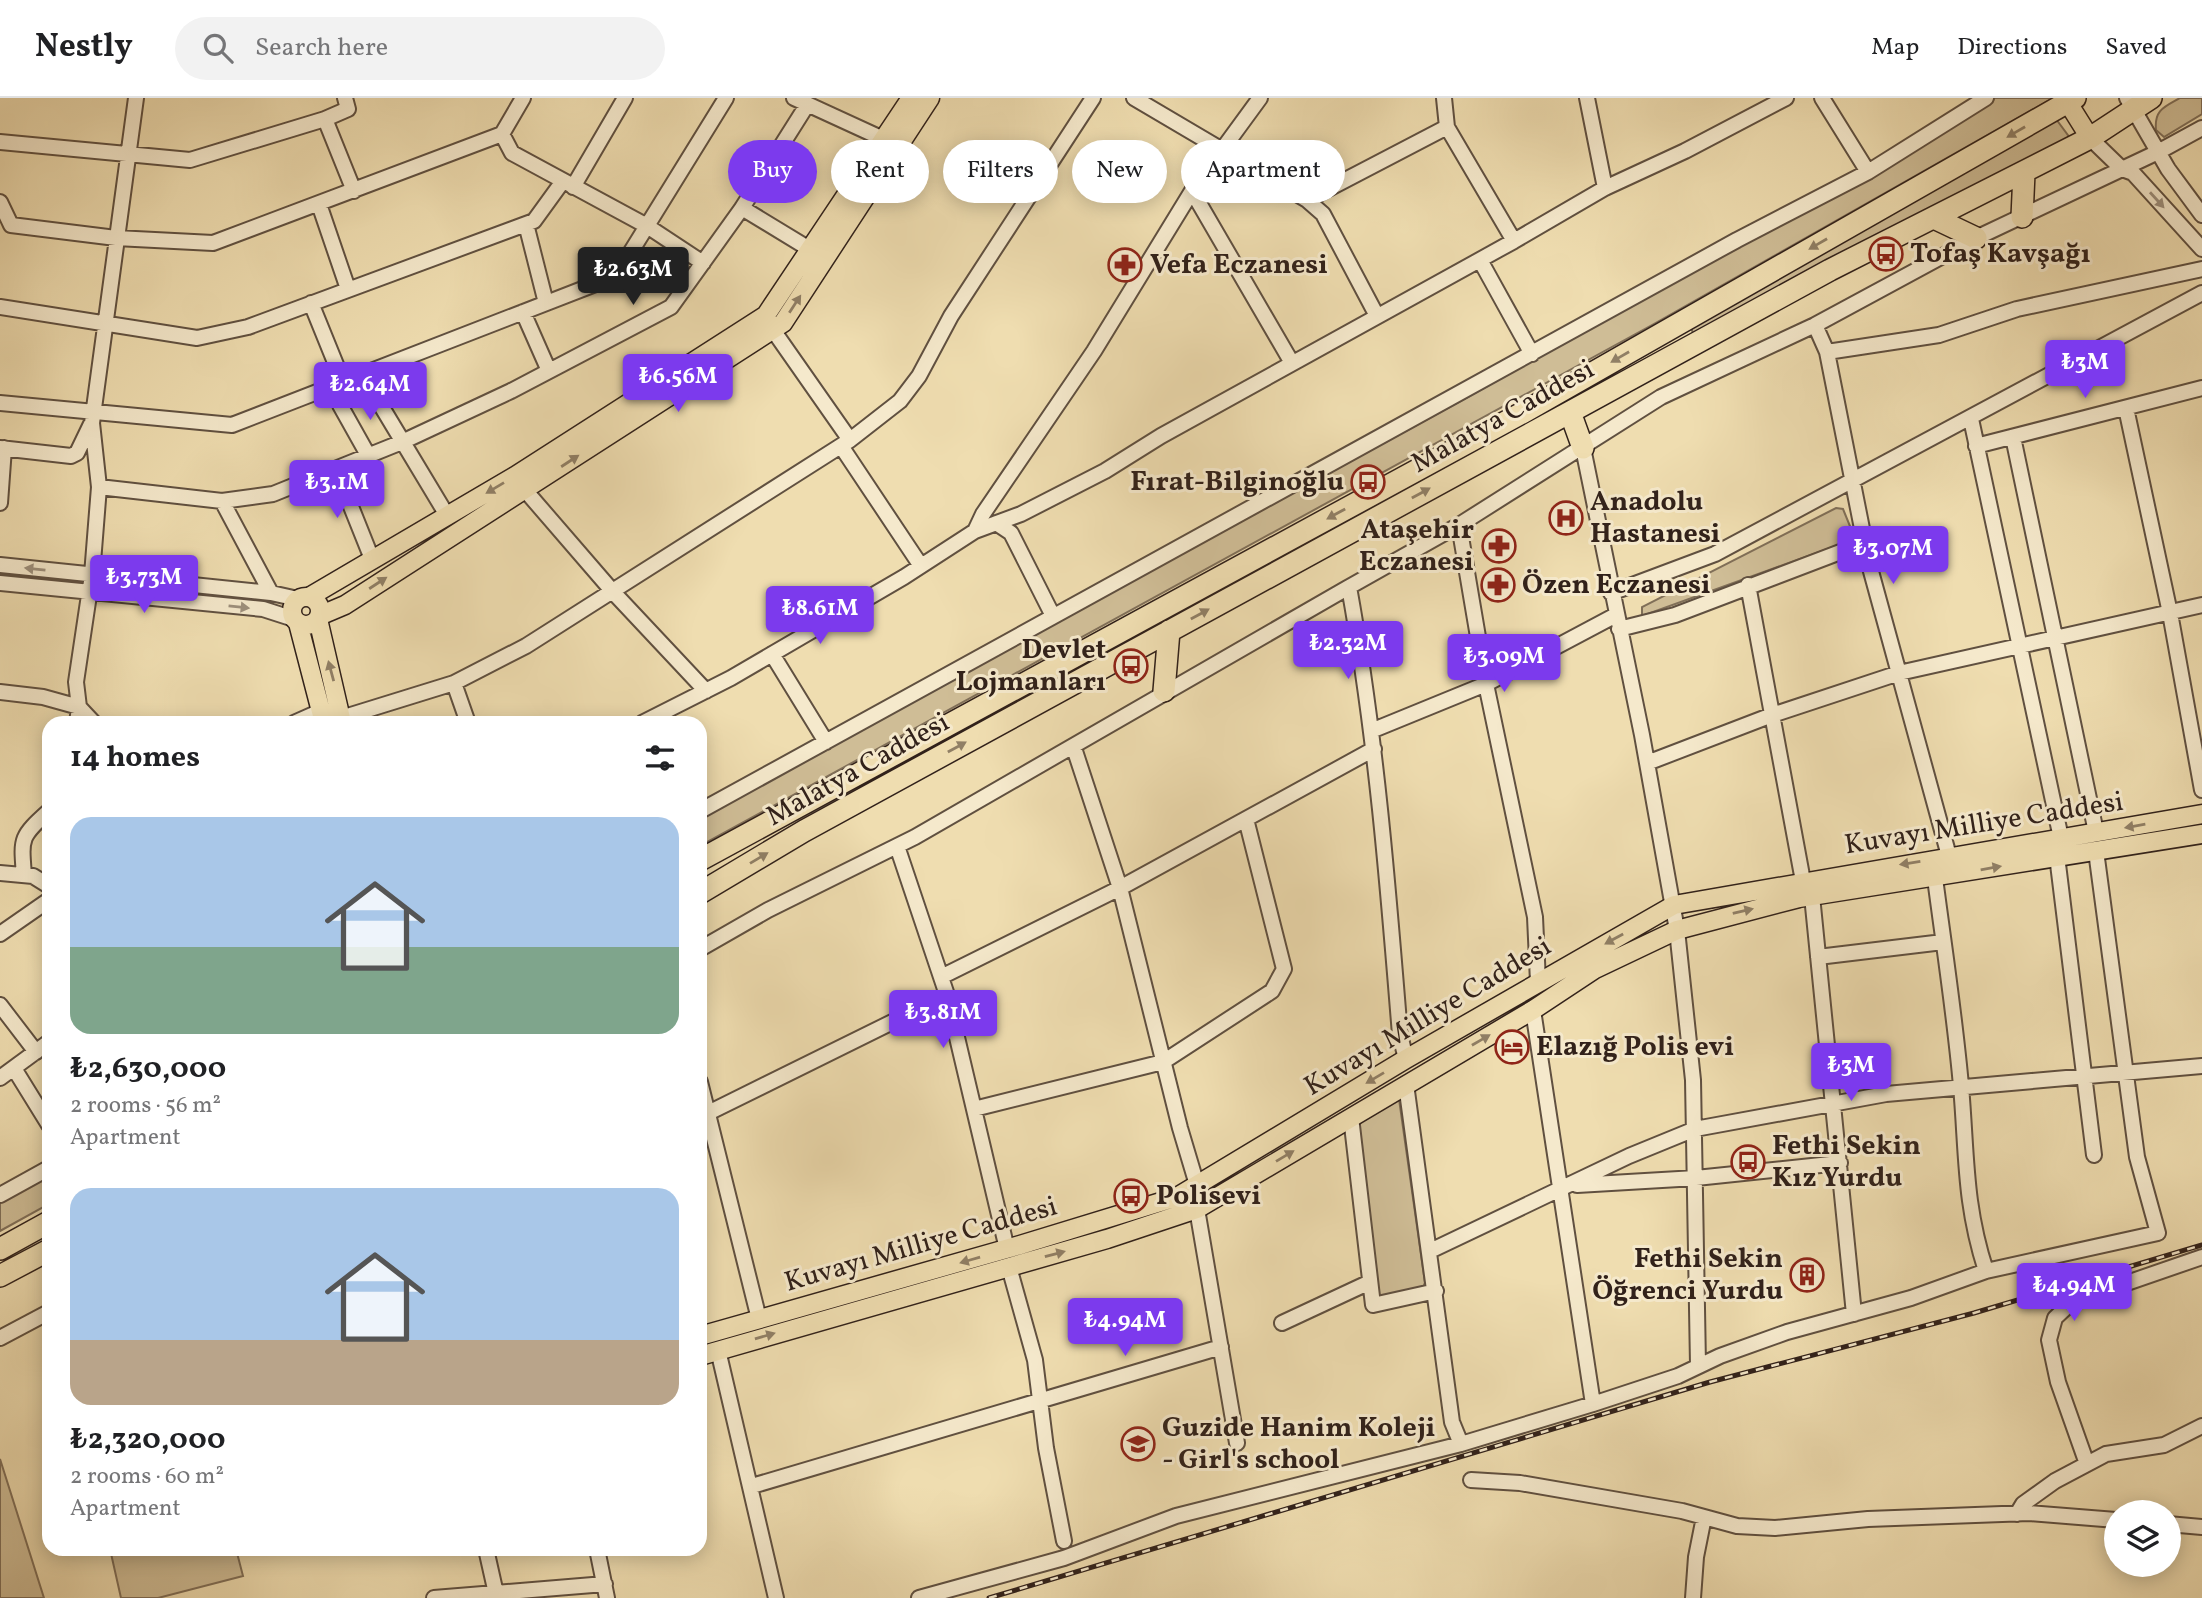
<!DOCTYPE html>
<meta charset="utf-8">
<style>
body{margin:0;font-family:Vollkorn,serif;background:#f2f2f2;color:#202124;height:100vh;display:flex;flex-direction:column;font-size:26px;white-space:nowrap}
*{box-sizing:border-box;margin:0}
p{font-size:23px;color:#757577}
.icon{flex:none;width:38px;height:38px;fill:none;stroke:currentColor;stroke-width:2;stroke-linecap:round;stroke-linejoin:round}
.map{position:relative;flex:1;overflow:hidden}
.panel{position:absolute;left:42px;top:618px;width:665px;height:840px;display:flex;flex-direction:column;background:#fff;border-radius:21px;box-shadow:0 4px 18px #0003}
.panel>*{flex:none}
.hud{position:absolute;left:728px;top:42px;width:665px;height:63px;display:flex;gap:14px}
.fabs{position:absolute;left:2104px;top:1402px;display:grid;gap:14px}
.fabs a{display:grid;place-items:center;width:77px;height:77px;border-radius:50%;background:#fff;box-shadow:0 4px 18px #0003;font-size:35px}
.price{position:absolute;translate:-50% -60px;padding:0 16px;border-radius:7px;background:#7c3aed;color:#fff;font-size:23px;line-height:46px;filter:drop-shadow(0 2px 4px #0008)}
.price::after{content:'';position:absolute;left:50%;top:42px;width:21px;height:16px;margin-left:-10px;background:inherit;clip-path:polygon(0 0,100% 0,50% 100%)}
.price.current{background:#222;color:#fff}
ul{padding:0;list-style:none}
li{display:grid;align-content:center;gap:14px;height:371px;padding:0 28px}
li span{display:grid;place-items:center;height:217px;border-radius:21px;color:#555}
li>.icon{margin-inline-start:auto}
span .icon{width:126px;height:126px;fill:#fffc;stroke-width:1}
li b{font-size:30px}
h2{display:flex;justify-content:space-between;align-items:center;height:84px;padding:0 28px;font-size:30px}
.chip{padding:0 24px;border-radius:32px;background:#fff;box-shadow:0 4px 18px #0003;font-size:24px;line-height:63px}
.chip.current{background:#7c3aed;color:#fff}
header{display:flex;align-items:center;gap:42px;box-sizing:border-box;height:98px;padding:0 35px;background:#fff;border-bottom:2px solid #e0e0e0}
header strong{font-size:33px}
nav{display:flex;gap:38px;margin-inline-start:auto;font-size:24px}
.search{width:490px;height:63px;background:#f2f2f2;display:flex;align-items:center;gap:18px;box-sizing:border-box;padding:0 24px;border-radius:38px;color:#757577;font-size:26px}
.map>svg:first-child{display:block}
.green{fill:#cfbd96;stroke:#806f58;stroke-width:2}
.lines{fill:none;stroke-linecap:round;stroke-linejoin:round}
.minor-casing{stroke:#605040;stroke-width:18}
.major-casing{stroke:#31211a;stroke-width:21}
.highway-casing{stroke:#31211a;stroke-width:24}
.minor{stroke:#f5e9cc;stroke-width:14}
.major{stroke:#efddb0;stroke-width:18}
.highway{stroke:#efddb0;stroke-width:21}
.rail-casing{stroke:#31211a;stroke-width:5}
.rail{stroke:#f5e9cc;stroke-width:2.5;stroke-dasharray:8;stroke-linecap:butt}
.oneway{fill:#907f65}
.oneway2{fill:#9d8f7c}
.labels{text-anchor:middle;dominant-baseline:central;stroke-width:6;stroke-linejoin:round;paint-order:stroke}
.poi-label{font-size:28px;font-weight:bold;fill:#31211a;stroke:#f5e9cc;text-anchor:start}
.street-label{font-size:28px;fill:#31211a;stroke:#f5e9cc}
</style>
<header>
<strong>Nestly</strong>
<div class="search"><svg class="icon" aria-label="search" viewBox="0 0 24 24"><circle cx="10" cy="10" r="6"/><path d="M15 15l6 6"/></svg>Search here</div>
<nav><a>Map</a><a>Directions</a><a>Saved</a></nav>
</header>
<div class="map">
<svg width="2202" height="1500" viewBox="0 0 2202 1500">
<rect width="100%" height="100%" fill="#efddb0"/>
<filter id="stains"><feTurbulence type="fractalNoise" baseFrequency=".00286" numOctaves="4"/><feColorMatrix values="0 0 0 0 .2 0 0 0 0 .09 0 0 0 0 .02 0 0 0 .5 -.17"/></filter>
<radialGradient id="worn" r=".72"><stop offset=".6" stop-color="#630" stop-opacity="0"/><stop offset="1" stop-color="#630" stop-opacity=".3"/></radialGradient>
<path class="green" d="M1994,0H2053L1652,227L700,748V720L1466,300L1781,124Z
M2180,0H2202V16L2164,39L2156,32C2154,12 2164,9 2180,0Z
M2056,21L2070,40L1694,237L1690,228Z
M1836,410L1843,411L1854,438L1852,442L1642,518V509Z
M1399,1001L1425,1185L1422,1190L1380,1200L1376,1197L1359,1024Z
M49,1077V1106L0,1133V1104Z
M0,1361L44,1500H0Z
M110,1451H236L243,1478L158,1500H121Z"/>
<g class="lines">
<defs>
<path id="minor" d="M345,0L348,11L325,21L354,93
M794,0L892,45
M1134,0L1307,102L1323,116L1377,218
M1444,0L1447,29
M1587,0L1605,90
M1822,0L1868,74
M2127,0L2168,71L2202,117
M502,36L512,55L647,128L703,165
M2090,40L2122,71L2133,75L2202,151
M0,44L190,62L325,21
M573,89L625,0
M1192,93L1292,265
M1307,102L1447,29L1514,143
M0,104L11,127L116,140L213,145L502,36L523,0
M319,106L348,191
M742,110L811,152
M526,126L546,205
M1480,162L1532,256
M311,205L343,284
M0,209L197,240L248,229L534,123L563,83
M523,214L549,273
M1815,227L1827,254L1869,466L1949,758
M773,232L850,342
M1827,254L1939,237L2017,211L2202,171
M362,276L448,419
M0,305L232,327L616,178L726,0
M340,307L368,357
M2126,310L2170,515L2202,692
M1971,321L2061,740
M2013,339L2096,734
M841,348L921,468
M1976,348L2202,290
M0,350L71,358L77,355L91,326
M1583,350L1642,637L1677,832L1693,982L1698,1267
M336,371L372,461
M99,389L222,403L273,396L402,344L511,293L671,209L742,110L807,7
M525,392L614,495L706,593
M222,403L271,495
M0,405L4,350
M996,425L1011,435L1053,518
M1459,427L1486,586L1535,819L1538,884
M975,433L983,416L1094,253L1192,93L1260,0
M0,467L271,495L298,501
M0,485L263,511L294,521
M1748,487L1803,783
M1611,495L1715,456L2202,195
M1619,531L1675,517L1864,445
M772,556L826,644
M454,585L468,625
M0,594L43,599L79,609L77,625
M341,620L454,585L526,548L850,342L900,303L919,278L951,218L1093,0
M94,625L79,609L76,584L92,477L99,389L92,325L136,0
M294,625L321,613
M642,625L731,580L904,479L975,433L1021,416L1105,373L1161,338L1514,143L1605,90L1685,53L1786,0
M1371,633L1486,586L1616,517
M1074,650L1120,790L1180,1030L1197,1087V1111L1237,1345
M1647,665L1772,617L1899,575L2202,507
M700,713L1737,142L1868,74L1986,0
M897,748L947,897L1007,1151
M2057,758L2094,1057
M0,775L33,778L49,788
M24,777C21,740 20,739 49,713
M1935,780C1944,849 1955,919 1961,988C1967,1057 1964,1105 1986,1173
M1812,798L1854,1216
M0,836L49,802
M700,851L768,812L915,739L1349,489
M1818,859L1943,844
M941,879L1120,790L1374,651
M0,907L36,954
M1533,912L1593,1306
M1406,961L1400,937C1388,787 1376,638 1349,489L1459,427L1661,299L1815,227L1976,140L2158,54L2202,30
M15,972L49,1027
M0,980L49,944
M700,984L759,1221
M1406,986L1452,1324L1461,1346
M974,1011L1163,964L1272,893L1284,871L1246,721
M700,1019L947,897
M1351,1019L1373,1207L1436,1193
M1577,1087L1696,1080L1840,1065
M0,1097L49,1070
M1430,1153L1629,1058L1695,1031L1886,996L2202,968
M1009,1169L1035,1262L1046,1350L1064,1443
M1282,1225L1370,1184
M0,1240L49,1214
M718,1252L776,1500
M2087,1366L2058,1284L2049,1242L2055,1220L2072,1204L2202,1159
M1471,1382L1520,1385L1682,1413L1737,1428L1775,1430L1868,1421L2029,1415L2116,1422
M752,1388L1221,1249
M2017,1416L2023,1406L2055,1383L2106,1356L2164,1347L2202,1328
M2168,1426L2202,1429
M486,1451L497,1500
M597,1451L607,1500
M434,1500L605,1486
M919,1500L1064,1460L1176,1418L1461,1346L1593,1306L1678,1278L1720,1258L1787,1234L1911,1200L1986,1173L2158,1135L2137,1059L2096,753
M1693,1500L1696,1459L1704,1419"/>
<path id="major" d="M2065,0L2090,40
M292 513a14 14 0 1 1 28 0a14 14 0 1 1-28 0Z
M309,499L515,378L766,217L911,0
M319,518L345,507L783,225L930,0
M318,521L342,625
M298,525L324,625
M700,1238L1020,1147L1177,1099L1406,961L1674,807L2202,716
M700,1258L1107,1141L1197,1111L1533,912L1595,871L1677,832L1799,800L2202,736"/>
<path id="highway" d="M2022,119L2024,75
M1934,120L1976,140
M1570,314L1583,350
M1164,593L1169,533
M700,762L1524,314L2075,0
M700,795L804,733L1830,172L2090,40L2151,0
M0,1151L49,1124
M0,1178L49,1152"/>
</defs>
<use href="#minor" class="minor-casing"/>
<use href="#major" class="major-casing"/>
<use href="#highway" class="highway-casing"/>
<use href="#minor" class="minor"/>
<use href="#major" class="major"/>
<use href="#highway" class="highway"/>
<defs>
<path id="rail" d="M989,1500L1710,1284L1974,1215L2202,1147"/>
</defs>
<use href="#rail" class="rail-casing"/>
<use href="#rail" class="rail"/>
</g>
<defs><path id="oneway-solid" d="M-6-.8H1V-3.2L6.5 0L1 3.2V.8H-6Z" transform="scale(1.75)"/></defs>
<g class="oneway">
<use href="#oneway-solid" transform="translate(2016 34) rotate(150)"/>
<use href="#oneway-solid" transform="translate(1818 146) rotate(150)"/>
<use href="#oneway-solid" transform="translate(795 206) rotate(-57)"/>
<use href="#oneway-solid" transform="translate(1620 259) rotate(150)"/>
<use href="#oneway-solid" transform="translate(570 363) rotate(-33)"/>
<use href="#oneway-solid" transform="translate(495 390) rotate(149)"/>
<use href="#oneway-solid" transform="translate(1421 395) rotate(-29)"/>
<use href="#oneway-solid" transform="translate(1336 416) rotate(151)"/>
<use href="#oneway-solid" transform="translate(378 485) rotate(-33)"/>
<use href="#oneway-solid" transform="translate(1200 516) rotate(-29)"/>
<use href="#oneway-solid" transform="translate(331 573) rotate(-105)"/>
<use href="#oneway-solid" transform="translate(957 649) rotate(-29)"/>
<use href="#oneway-solid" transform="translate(2135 728) rotate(170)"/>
<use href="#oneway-solid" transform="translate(759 760) rotate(-31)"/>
<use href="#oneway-solid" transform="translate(1910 765) rotate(171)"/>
<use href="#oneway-solid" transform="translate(1991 770) rotate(-10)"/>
<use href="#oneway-solid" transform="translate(1743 813) rotate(-13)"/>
<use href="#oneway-solid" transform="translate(1614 841) rotate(151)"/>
<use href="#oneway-solid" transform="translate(1481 942) rotate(-30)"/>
<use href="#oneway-solid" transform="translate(1375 980) rotate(149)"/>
<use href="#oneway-solid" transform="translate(1285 1058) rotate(-31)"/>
<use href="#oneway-solid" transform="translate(1055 1156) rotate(-15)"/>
<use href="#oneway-solid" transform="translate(970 1162) rotate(164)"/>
<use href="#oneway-solid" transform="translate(765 1238) rotate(-16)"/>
</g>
<g class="oneway2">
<use href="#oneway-solid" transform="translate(2157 102) rotate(48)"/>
<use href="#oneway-solid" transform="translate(35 471) rotate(-174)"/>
<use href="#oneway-solid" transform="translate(239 509) rotate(6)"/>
</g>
<defs>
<symbol id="bus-ring" viewBox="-11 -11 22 22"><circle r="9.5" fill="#f5e9cc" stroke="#8f2418" stroke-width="1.5"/><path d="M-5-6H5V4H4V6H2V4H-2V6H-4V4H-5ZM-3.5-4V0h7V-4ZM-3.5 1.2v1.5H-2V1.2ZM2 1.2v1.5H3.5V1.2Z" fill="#8f2418"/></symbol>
<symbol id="pharmacy-ring" viewBox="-11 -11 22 22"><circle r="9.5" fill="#f5e9cc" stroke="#8f2418" stroke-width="1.5"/><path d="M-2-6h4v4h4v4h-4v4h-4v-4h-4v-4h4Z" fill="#8f2418"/></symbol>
<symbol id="hospital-ring" viewBox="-11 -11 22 22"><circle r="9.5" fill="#f5e9cc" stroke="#8f2418" stroke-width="1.5"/><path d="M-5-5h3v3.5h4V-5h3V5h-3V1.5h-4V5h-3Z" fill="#8f2418"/></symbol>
<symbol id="hotel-ring" viewBox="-11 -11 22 22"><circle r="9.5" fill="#f5e9cc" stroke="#8f2418" stroke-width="1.5"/><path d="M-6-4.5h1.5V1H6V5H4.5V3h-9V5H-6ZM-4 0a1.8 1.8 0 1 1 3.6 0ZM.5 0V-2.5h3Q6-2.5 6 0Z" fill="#8f2418"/></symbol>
<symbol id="building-ring" viewBox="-11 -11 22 22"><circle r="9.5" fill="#f5e9cc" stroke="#8f2418" stroke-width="1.5"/><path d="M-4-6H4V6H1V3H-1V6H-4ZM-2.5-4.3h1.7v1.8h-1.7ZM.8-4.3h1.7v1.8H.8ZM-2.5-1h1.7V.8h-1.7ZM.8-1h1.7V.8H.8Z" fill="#8f2418"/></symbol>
<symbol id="school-ring" viewBox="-11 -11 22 22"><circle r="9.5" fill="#f5e9cc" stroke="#8f2418" stroke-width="1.5"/><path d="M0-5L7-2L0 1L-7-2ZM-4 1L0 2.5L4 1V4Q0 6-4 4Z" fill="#8f2418"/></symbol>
</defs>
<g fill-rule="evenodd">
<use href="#bus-ring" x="1867" y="137" width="38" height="38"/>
<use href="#pharmacy-ring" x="1106" y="148" width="38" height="38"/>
<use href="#bus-ring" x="1349" y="365" width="38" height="38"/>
<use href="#hospital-ring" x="1547" y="401" width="38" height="38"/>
<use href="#pharmacy-ring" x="1480" y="429" width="38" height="38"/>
<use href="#pharmacy-ring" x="1479" y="468" width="38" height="38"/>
<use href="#bus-ring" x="1112" y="549" width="38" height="38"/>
<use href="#hotel-ring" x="1493" y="930" width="38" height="38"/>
<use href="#bus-ring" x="1729" y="1045" width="38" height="38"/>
<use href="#bus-ring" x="1112" y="1079" width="38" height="38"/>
<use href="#building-ring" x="1788" y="1158" width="38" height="38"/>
<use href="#school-ring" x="1119" y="1327" width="38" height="38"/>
</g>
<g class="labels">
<g class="poi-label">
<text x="1910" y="156">Tofaş Kavşağı</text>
<text x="1150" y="167">Vefa Eczanesi</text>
<text x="1344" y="384" text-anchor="end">Fırat-Bilginoğlu</text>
<text x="1590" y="404">Anadolu<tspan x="1590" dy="32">Hastanesi</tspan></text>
<text x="1474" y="432" text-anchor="end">Ataşehir<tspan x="1474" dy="32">Eczanesi</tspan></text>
<text x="1522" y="487">Özen Eczanesi</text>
<text x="1106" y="552" text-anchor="end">Devlet<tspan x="1106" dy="32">Lojmanları</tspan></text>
<text x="1536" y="949">Elazığ Polis evi</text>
<text x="1772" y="1048">Fethi Sekin<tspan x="1772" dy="32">Kız Yurdu</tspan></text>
<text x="1156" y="1098">Polisevi</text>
<text x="1783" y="1161" text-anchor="end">Fethi Sekin<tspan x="1783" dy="32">Öğrenci Yurdu</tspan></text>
<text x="1162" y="1330">Guzide Hanim Koleji<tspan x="1162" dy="32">- Girl's school</tspan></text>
</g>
<g class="street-label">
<text transform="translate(1503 319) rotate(-29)">Malatya Caddesi</text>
<text transform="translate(858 672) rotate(-29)">Malatya Caddesi</text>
<text transform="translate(1984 726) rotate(-9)">Kuvayı Milliye Caddesi</text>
<text transform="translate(1428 919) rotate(-31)">Kuvayı Milliye Caddesi</text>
<text transform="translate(921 1147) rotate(-16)">Kuvayı Milliye Caddesi</text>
</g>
</g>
<rect width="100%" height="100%" filter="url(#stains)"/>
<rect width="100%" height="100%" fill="url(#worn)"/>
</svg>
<div class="fabs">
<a><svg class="icon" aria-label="layers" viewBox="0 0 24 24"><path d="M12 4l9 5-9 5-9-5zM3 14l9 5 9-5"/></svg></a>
</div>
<b class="price current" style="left:633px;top:209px">₺2.63M</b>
<b class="price" style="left:2085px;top:302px">₺3M</b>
<b class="price" style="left:678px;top:316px">₺6.56M</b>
<b class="price" style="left:370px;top:324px">₺2.64M</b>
<b class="price" style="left:337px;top:422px">₺3.1M</b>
<b class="price" style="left:1893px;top:488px">₺3.07M</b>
<b class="price" style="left:144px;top:517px">₺3.73M</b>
<b class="price" style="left:820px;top:548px">₺8.61M</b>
<b class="price" style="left:1348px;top:583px">₺2.32M</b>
<b class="price" style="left:1504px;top:596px">₺3.09M</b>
<b class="price" style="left:943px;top:952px">₺3.81M</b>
<b class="price" style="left:1851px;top:1005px">₺3M</b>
<b class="price" style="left:2074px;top:1225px">₺4.94M</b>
<b class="price" style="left:1125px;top:1260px">₺4.94M</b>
<div class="hud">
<a class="chip current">Buy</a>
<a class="chip">Rent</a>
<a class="chip">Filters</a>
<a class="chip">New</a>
<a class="chip">Apartment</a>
</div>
<section class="panel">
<h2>14 homes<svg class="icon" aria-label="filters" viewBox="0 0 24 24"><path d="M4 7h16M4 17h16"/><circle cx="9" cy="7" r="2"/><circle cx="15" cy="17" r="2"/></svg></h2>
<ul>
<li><span style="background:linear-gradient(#a9c7e8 60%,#7fa58c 0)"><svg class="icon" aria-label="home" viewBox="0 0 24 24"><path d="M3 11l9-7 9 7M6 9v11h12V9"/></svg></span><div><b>₺2,630,000</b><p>2 rooms · 56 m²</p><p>Apartment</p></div></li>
<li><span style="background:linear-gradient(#a9c7e8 70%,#b9a48a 0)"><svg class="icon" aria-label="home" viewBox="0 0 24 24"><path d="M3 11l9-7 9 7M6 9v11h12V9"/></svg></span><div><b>₺2,320,000</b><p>2 rooms · 60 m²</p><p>Apartment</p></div></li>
</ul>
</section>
</div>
